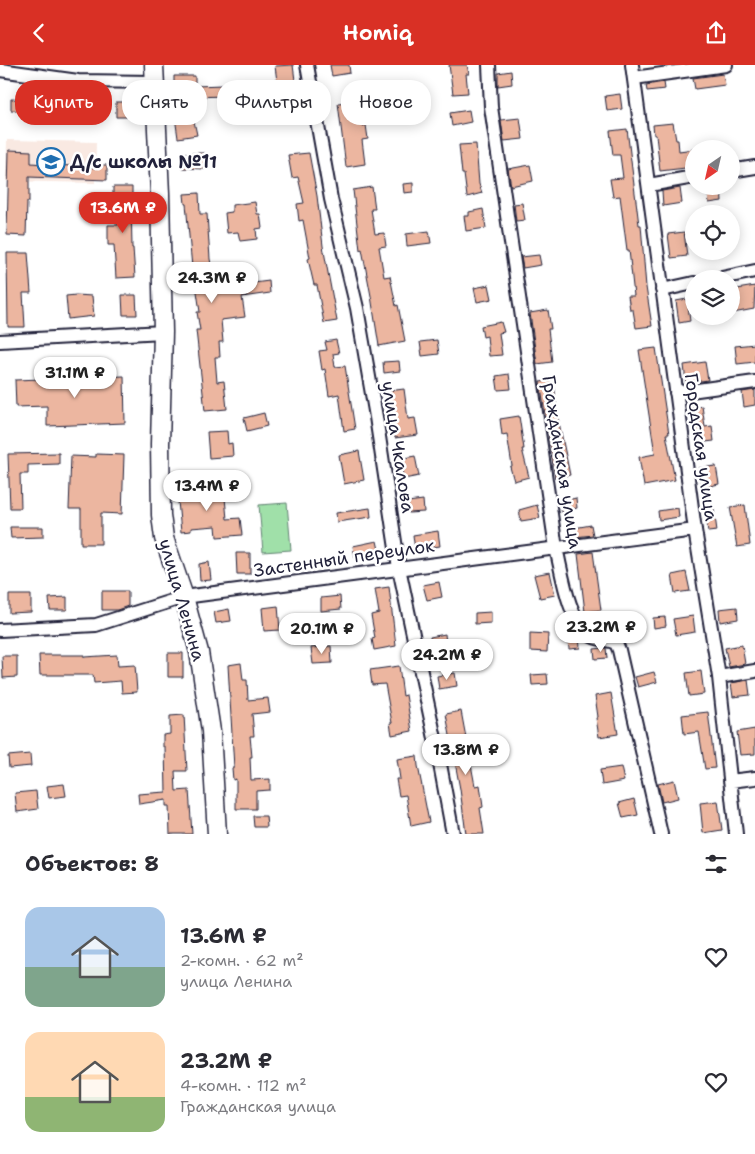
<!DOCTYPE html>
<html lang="ru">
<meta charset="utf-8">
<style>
body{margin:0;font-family:"Shantell Sans",sans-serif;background:#f7f7f7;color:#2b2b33;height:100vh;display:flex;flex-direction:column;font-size:19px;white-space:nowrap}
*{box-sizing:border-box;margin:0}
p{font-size:16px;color:#7c7c81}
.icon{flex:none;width:28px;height:28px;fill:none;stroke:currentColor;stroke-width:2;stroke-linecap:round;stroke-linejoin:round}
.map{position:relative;height:769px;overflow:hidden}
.side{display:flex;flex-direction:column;background:#fff;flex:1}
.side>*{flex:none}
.banner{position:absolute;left:15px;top:15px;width:500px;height:45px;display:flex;gap:10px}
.needle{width:32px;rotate:214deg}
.buttons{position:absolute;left:685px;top:75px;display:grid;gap:10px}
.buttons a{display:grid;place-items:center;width:55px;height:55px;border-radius:50%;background:#fff;box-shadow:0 2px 12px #0003;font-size:25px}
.price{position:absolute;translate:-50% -42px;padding:0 11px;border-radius:18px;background:#fff;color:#222;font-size:16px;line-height:32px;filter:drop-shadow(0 1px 2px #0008)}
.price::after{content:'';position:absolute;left:50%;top:30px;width:15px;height:11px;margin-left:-8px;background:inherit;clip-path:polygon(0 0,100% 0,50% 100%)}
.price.on{background:#d93025;color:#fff}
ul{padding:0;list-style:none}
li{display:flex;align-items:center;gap:15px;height:125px;padding:0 25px}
li span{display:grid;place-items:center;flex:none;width:140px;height:100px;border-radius:15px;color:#555}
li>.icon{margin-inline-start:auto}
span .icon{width:60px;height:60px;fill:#fffc;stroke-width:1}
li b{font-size:21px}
h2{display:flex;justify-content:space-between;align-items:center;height:60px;padding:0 25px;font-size:21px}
.chip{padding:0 18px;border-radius:20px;background:#fff;box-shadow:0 2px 12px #0003;font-size:18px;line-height:45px}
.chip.on{background:#d93025;color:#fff}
header{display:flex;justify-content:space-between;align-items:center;height:65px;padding:0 25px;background:#d93025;color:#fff;font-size:22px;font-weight:600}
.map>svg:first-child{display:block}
.built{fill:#f9e9e2}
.park{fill:#a0e0a9;stroke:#618172}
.building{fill:#ecb6a0;stroke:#22223b}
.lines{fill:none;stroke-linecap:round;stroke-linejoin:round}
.minor-casing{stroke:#22223b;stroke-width:16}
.secondary-casing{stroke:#22223b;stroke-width:21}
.minor{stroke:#fff;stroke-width:12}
.secondary{stroke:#fff;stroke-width:18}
.labels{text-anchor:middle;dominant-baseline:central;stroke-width:5;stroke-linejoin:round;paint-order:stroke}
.poi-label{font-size:18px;font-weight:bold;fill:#22223b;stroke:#fff;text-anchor:start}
.street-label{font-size:18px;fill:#22223b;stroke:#fff}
</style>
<header><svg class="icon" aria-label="back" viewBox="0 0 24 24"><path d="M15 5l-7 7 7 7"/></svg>Homiq<svg class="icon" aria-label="share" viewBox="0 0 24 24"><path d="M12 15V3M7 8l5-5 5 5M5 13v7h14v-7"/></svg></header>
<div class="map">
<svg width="755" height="769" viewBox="0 0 755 769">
<rect width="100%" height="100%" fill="#fff"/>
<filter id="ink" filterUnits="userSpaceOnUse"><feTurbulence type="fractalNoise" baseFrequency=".02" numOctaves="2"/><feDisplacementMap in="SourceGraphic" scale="10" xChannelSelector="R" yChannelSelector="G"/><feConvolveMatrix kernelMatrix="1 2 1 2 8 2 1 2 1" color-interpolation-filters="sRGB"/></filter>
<g filter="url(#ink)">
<path class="built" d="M7,75L96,77L95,118L6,116Z"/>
<path class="park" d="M287,438L291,485L263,487L259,440Z"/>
<path class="building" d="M293,0L297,31L279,32L275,1Z
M330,0H349L350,8L332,11Z
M449,0H467L469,9H466L468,28L453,29Z
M511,6L512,19L498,21V8Z
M723,9L725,20L695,24L693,13Z
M174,11H195V21L224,20L225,31L194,32V56L197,70L178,73L174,45Z
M664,17L665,24L647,26L646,20Z
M620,29L622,44L607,46L605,31Z
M11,34L30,35L29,46L11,45Z
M360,36L363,61L366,60L368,74L362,75L365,99L346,102L338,38Z
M39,37L75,39L74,57L49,56V58H39Z
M116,37H133V52H116Z
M469,45L471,57L452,61L450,48Z
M520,53L523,74L504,76L501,55Z
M673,58L676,75H678L679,86L694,84V102L660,106L656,70H654L653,60Z
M627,64L639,160H641L646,222L652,261L636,263L633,245H630L628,231H634L629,185H627L620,131L613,132L610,114L623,113L620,90H613L610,66Z
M476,79L479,119L482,128L467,132L464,109H462L459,80Z
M9,85L31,86V98L97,103V100H107V115L29,112V137H27L26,171L7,170Z
M181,88H205V104L181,103Z
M309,88L317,131L323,181L337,256L324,258L317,220H314L308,194L310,193L303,155L299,156L297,139L304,138L298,112L292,113L288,90Z
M530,100L533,116L511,121L508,104Z
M413,118V127L404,128L403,119Z
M707,121H721L722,136L709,138Z
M113,122H132V133H131L132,183H133L135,212L116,213L114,180H108V160H118V133H113Z
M372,122L375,144H371L375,169L384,168L386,181L379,182L384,212L390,211L396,241L398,240L405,276L379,281L371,231L362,184L360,185L353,125Z
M680,123L682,138L663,141L662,126Z
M199,128L200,149H207L210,194L216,223L269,216L270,228L242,232L245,252L221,255L223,277H219L220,292H215L217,317L224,316L227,344L205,346L196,265H200L197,247H200L196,220H193L190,202H192L186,139H185L184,129Z
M255,137L257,149H260L262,163L256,164L257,174L240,176L238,167L227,168L225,148L232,147V140Z
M522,138L525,155L516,156L514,139Z
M483,144L486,163L466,166L464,151H469V147Z
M429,166L431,178L407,181L406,169Z
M684,167L687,191L671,193L668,169Z
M7,188H28L31,228H23L25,262H8Z
M539,190L541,200L523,203L521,192Z
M489,220L492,234L477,237L474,223Z
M755,221L754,244L733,248L731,225Z
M76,230L92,231L94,251L68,254L66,231Z
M122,230H136L137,250H123Z
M687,234L690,256L679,258L676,236Z
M548,245L551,264H548L552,297L537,299L530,248Z
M501,257L504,267L499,268L502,290L489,291L487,271L483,272L481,261Z
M336,275L339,288L333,289L335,302L345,301L355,364L344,366L339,329L329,331L325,304L322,305L319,286L327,285L325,277Z
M437,275L439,289L422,291L420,277Z
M755,279V297L737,299L735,281Z
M656,283L669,369H666L675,415L644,421L639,392L655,389L639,285Z
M399,296L400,306L384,308L383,297Z
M705,297L708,315L686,318L684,300Z
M509,309L511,324L498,325L496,311Z
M124,311L125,358L47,361V341L16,342L15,315Z
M554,315L557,348L570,410L555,413L540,317Z
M404,324L408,354L415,353L418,370L395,373L388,326Z
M755,325V340L744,342L742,327Z
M702,341L705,362L712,361L714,376L697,378L694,356H692L690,343Z
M264,348L267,361L247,366L244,353Z
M519,351L524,384H522L529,412L514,416L510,402L512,401L507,369L502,370L500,354Z
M227,366L228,379L232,378L233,391L209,393L207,367Z
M359,386L364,415L344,419L339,390Z
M59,388V399L28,400V409H20L21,443H10L8,389Z
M96,389L124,390L122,449L101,448V479H81V444H69L71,391L96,392Z
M415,391L419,411L404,414L399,394Z
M716,401L719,419L701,423L699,403Z
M224,422L227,454L240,453L242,470L217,472L216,461L191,463V466L181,467L177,426Z
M576,433L577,443L561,447L559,437Z
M423,435L424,447L409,448L408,437Z
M537,440L540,453L521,456L519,445Z
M745,440L750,480L737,482L730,442Z
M370,443L371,452L337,457L336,448Z
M678,443L679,452L659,455L658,446Z
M714,444L717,466L708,467L705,445Z
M591,460L593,470L575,472L574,463Z
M10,462H43V472L11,473Z
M438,466L440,481L415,485L413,470Z
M377,476L380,489L355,493L353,481Z
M593,487L601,545L585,547L578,489Z
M236,488H250V509H237Z
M209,497L211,515L200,516L199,499Z
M550,507L555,530L540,533L534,510Z
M686,507L690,526L675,528L672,510Z
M439,517L442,532L427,535L423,520Z
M389,522L396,581L374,585L372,574L375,573L371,550L379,548L375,524Z
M102,526H128V541L117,545H102Z
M9,530H31V547L9,548Z
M340,531L341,544L321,546V533Z
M67,532V545H50L49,533Z
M278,541L280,565L264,566L262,543Z
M737,542L738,554L720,557L719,544Z
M229,544L231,556L216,558L214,547Z
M491,547V558L475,559V548Z
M693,551L695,567L676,570L673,554Z
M665,552L666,561L654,563L653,553Z
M573,564L579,571L580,583L569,584L567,565Z
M530,568L548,569L547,587L530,586Z
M445,569L446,579L431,582L430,572Z
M742,580L745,599L729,602L725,583Z
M331,581L332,598L313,599L311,583Z
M603,583H606L607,593L595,594L594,584Z
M168,588H183V612H168Z
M39,590H84V592L117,590L118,601L135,600L137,627L122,628L121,616L94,618L93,610H40Z
M2,591H17V612L3,613Z
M241,598L243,615H247L248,635L268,633L270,647L252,649L254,671H250L252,692H250L251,715L270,714V725L256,726V744H236V714L233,715L232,703H234L228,600Z
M399,601L403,631L406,630L412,666L392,670L390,658H392L385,619L372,620L370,605Z
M701,606L704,629L689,631L686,608Z
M654,607L657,617L638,622L635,612Z
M455,608L457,621L439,624L437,611Z
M547,609L548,619L532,620L531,610Z
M748,615L750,630L733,632L731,618Z
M611,628L618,669L599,672L596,653L598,652L595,631Z
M461,646L475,721L480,720L483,742L480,743L484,769H466L460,724L446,649Z
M708,647L715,703L705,704L699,667L684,669L682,650Z
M184,650L187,706H175L176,726L189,725L192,769H170L169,741H166V735L139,739L138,729L166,727L165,682H163V670L170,669V651Z
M755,664V689L740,690L737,667Z
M30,689L31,701L9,703L8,691Z
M417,691L418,701L429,757L411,761L406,730L399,731L396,714H400L397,694Z
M621,702L624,716L602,720L600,705Z
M674,715L678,733L662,737L658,719Z
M64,719L66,731L49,733L47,721Z
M36,726L38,744L17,747L15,728Z
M634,734L638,750L623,753L619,738Z
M718,736L722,765L703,768L700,738Z
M253,751H266L267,762H254Z"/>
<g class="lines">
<defs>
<path id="minor" d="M307,0L331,134L357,243L376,352L399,503L437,683L453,769
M489,0L491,42L556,483C562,507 568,556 590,570C597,575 608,574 616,578L619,585L661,769
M632,0L695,465L719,612L736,769
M0,5L78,16L154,17
M634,13L726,0
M731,106L755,102
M649,120L694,112
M717,214L755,206
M662,225L694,218
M0,276L163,267
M676,328L755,317
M0,565L96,560L184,532L695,465
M719,612L755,606
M730,716L755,713"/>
<path id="secondary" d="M154,0L160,129L163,267L160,379L161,450L164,473L184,532L199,587L211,666L217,769"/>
</defs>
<use href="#minor" class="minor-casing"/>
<use href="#secondary" class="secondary-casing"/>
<use href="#minor" class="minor"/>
<use href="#secondary" class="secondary"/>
</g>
</g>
<defs>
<symbol id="school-ring" viewBox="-11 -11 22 22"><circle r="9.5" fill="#fff" stroke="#1f6fb2" stroke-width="1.5"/><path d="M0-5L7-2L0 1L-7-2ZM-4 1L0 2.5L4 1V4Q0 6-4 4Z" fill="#1f6fb2"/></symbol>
</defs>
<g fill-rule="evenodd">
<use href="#school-ring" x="35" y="81" width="32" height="32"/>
</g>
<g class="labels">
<g class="poi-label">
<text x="70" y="97">Д/с школы №11</text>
</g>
<g class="street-label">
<text transform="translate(398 382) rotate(81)">улица Чкалова</text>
<text transform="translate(701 382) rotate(82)">Городская улица</text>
<text transform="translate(562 397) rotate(81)">Гражданская улица</text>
<text transform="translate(344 493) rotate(-8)">Застенный переулок</text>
<text transform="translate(182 535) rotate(74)">улица Ленина</text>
</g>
</g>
</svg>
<div class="buttons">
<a><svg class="needle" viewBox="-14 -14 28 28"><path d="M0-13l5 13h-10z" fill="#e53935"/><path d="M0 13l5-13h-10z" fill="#7c7c81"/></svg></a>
<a><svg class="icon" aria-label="locate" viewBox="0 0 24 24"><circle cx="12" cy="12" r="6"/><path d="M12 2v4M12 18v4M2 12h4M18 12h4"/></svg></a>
<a><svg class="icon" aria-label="layers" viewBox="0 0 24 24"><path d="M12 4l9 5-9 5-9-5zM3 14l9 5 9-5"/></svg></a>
</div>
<b class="price on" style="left:123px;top:169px">13.6M ₽</b>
<b class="price" style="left:212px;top:239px">24.3M ₽</b>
<b class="price" style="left:75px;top:334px">31.1M ₽</b>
<b class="price" style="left:207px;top:447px">13.4M ₽</b>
<b class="price" style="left:601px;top:588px">23.2M ₽</b>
<b class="price" style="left:322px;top:590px">20.1M ₽</b>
<b class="price" style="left:447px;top:616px">24.2M ₽</b>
<b class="price" style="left:466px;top:711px">13.8M ₽</b>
<div class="banner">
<a class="chip on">Купить</a>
<a class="chip">Снять</a>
<a class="chip">Фильтры</a>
<a class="chip">Новое</a>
</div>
</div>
<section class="side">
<h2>Объектов: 8<svg class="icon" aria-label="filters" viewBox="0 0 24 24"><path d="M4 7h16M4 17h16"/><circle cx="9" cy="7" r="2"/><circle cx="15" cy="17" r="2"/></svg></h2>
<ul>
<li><span style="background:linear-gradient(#a9c7e8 60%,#7fa58c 0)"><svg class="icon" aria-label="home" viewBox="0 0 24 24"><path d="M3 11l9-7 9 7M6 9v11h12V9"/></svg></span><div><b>13.6M ₽</b><p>2-комн. · 62 m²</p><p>улица Ленина</p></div><svg class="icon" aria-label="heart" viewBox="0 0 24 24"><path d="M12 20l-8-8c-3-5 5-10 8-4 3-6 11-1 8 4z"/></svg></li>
<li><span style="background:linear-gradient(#ffd9b3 65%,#8fb573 0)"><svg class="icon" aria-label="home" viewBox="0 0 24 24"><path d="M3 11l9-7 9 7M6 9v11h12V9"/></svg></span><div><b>23.2M ₽</b><p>4-комн. · 112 m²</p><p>Гражданская улица</p></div><svg class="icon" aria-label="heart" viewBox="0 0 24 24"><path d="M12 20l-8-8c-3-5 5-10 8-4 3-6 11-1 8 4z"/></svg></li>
</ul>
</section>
